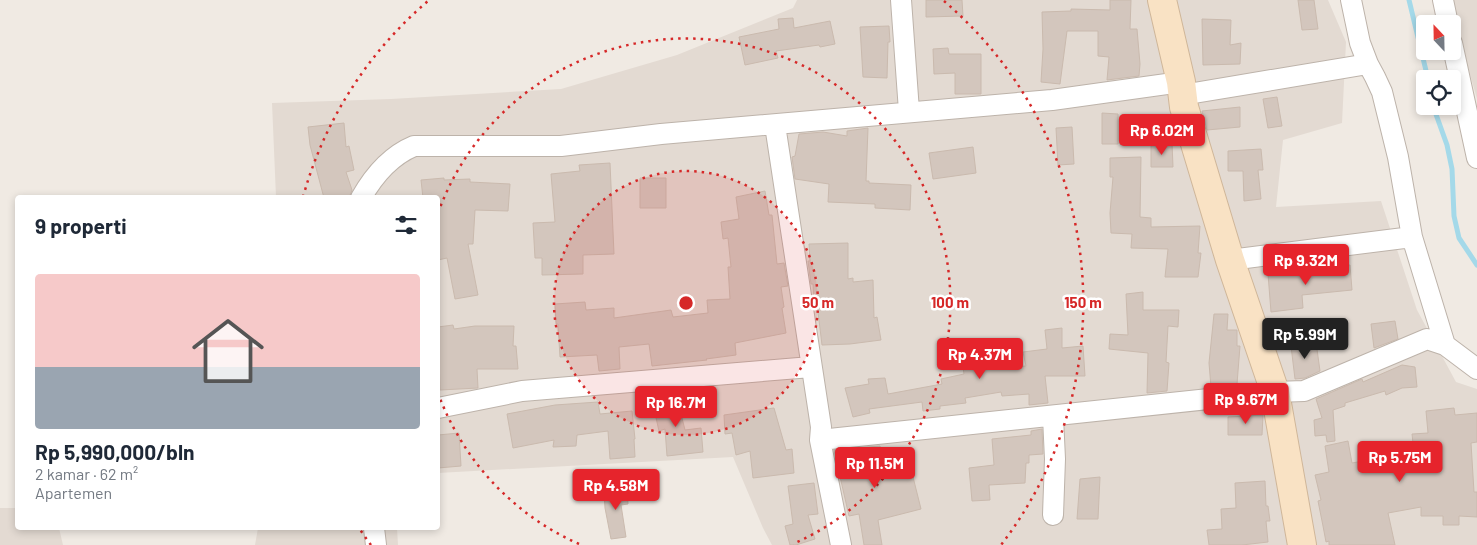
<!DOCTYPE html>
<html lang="id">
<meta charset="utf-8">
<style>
body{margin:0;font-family:Barlow,sans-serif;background:#f6f6f7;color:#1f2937;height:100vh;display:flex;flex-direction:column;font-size:19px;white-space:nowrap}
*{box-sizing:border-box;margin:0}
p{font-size:16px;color:#747a83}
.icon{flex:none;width:28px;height:28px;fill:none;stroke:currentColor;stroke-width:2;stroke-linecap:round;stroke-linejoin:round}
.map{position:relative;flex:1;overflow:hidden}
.sheet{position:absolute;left:15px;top:195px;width:425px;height:335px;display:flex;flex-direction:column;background:#fff;border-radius:5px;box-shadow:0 2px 8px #0003}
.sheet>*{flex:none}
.needle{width:32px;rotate:338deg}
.buttons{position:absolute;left:1416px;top:15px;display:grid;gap:10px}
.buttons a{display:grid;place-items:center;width:45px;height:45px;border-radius:5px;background:#fff;box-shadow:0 2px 8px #0003;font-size:25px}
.price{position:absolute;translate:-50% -42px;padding:0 11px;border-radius:5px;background:#e6242c;color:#fff;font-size:16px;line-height:32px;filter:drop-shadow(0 1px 2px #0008)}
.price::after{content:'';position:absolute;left:50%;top:30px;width:15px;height:11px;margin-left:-8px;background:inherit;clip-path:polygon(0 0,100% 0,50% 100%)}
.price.active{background:#222;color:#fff}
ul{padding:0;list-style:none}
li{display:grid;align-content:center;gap:10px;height:265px;padding:0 20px}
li+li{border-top:1px solid #e0e1e3}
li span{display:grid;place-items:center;height:155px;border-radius:5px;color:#555}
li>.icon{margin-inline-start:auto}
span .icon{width:90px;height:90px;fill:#fffc;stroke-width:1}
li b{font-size:21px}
h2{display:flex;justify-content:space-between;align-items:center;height:60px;padding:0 20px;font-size:21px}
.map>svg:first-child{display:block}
.residential{fill:#e3dad2}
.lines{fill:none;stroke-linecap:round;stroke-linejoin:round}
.stream{stroke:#a4d9e9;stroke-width:5}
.building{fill:#d3c6bd;stroke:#cabaae}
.minor-casing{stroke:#bdb3aa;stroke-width:22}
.secondary-casing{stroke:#cfb699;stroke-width:30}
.minor{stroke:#fff;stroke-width:20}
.secondary{stroke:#f9e2c4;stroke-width:28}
.ring{fill:none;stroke:#d62828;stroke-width:2.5;stroke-dasharray:2.5 5}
.centre{fill:#d62828;stroke:#fff;stroke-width:2.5}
.ring-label{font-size:15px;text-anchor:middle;font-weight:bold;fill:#d62828;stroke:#fff;stroke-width:5;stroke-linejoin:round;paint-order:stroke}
</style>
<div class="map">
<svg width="1477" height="545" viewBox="0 0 1477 545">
<rect width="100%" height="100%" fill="#f0eae3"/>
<path class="residential" d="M797,0H1328L1346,42L1342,123L1283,140L1276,207L1381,201L1417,310L1456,382L1477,389V545H772L763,528L733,457L438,473V198L276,197L272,103L391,99L561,89L677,55L793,8Z
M1449,0H1477V99Z
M0,508H17L18,528H59L63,545H0Z
M258,528H397L398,545H255Z"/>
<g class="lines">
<path class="stream" d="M1409,0L1428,79
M1433,106L1447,145L1452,169L1454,216L1459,238L1477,265"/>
</g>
<path class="building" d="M926,0H962L963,16L926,17Z
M1110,0H1131L1130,29H1137L1140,64L1139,76L1107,80L1109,57L1098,56V31H1067L1060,84L1041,82L1043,49L1042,12L1071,11V9L1110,10Z
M1298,0H1314L1318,29L1302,30Z
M793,18L794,28L830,21L835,44L820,47L819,45L776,51L778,58L745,65L739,37L779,29L778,19Z
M1202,19L1231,20L1230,45L1241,43L1240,64L1203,65Z
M889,26L890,42H888L887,78L863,77L860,27Z
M948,48L949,54H981V94H955V73L934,74L933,49Z
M1277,97L1282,126L1268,128L1263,99Z
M1240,107V127L1207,130L1202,111Z
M1102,113L1118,114V144H1102Z
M344,123L346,147L349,146L354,170L346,172L352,190L349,198H324L310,145L308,127Z
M1072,127L1074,164L1058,165L1056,128Z
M868,128L866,181H869V183L911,185L910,210L875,208V204L828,202L829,184L795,179L792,157L795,156L799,134L823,132L847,136V131Z
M1172,143L1173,167H1151V146Z
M973,147L976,173L933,179L929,153Z
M1261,149L1263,170H1258L1261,199L1244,201L1243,171H1228V151Z
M1141,157L1140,217L1151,218V227L1200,226L1198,253H1201L1198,277H1165L1168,249L1131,248L1132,234L1111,233L1110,213L1113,177H1110V158Z
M610,163L614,254L583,255V274L542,275V258H535L533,223L555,222L551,174L580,171L579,165Z
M444,178V180L470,179V182L510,184L508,211L475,210L473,244H468L478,295L455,299L447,258L438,260V198H423L421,180Z
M640,178H666V208H640Z
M765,191L769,215H772L777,264L784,263L788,286L781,287L784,307L782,308L786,333L735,343L736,355L706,359L707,360L652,366L649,344L619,347L620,369L599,371L597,355L560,357L558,324H556L555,304L585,302L586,310L614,308V318L671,310L673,317L708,313L707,300L730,299L728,267H731L728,238L723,239L721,222L739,219L736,197Z
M848,243V279L853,278V282L873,280L874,318L877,317L881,340L850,344L822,345L817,304H814L813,284H811L808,261H810L809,244Z
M1350,265L1352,290L1302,295L1303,308L1271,312L1268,274Z
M1143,292V310H1179L1178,327L1168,326L1166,362L1169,363L1167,391L1147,393L1148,353L1109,349L1110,334L1128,335L1126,294Z
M1214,314H1228L1227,330H1237V346H1240L1237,384L1211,387L1209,363Z
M1395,321L1398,339L1374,348L1371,324Z
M453,325L454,329L475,326H514L513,346H516L518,369H477L478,388L440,390L438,327Z
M1062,328V348L1083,346L1085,376H1045L1048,403L1029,405V394L1002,396L1001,392L965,398L966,403L940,406V409L923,411L922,402L869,409L870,413L853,417L845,388L869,384L868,379L885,378L888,394L942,384L941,379L964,374L961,354L986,348L992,369L1026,366L1023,352L1047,349L1045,330Z
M1316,342L1320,371L1305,378L1295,379L1291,346Z
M1402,365L1415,367L1417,387L1402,388L1386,395L1385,391L1345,403V406L1333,410L1335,441L1327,442L1326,435L1315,436L1314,420L1322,418L1316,399L1362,379L1363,382Z
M676,394L685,430L701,428L703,452L667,456L665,429L659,431L652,400Z
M598,402L600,414L632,411L635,439H634L635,457L610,459L608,431L577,435L576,446L553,447L554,440L513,448L507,414L555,405Z
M774,408L786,450L792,449L794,473L753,478L750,451L736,455L732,433L725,434L724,415Z
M1454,408L1455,415L1477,413V442L1471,443L1474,492H1477V517L1459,516V525H1443V516H1421V507L1388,513L1395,545H1329V541L1326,542L1323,526L1318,501L1321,500L1315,475L1329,472L1325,446L1348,441L1352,463L1414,452L1412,434L1428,433L1426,411Z
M1263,415L1262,435H1228V417Z
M1042,429L1043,454L1029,455V463H1026L1025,483L989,485L990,500L972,501L969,468L994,465L992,439L1031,435V431Z
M459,433L461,466L438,468V435Z
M880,446L885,471L910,465L921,509L878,520L882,545H864L859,514L849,516L834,450Z
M1100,477L1098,519H1077L1080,479Z
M1265,481L1266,506H1268L1270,521H1266L1268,542L1242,545H1209L1207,530L1222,529L1221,509L1236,508L1235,483Z
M814,483L818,514L808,515L815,539L796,545H790L785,526L793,524L788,486Z
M627,486L628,504L621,505L626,537L611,539L605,508L604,492Z"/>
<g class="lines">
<defs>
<path id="minor" d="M901,0L909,111
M1443,0L1448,24
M1452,43L1477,158
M1368,64L1375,77L1382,92L1398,157L1412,237L1445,345
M1182,95L1368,64L1360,43L1351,0
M775,125L821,427L820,440L841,545
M361,198C374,175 390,156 414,146H561L661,134L1052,100L1181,82
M1230,260L1412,237
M438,408L522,391L811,367
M820,440L1275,392L1304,391L1427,339L1445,345L1477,369
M1053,515L1055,459L1053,417
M374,528L376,545"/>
<path id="secondary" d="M1162,0L1181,82L1184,107L1230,260L1275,392L1302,545"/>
</defs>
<use href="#minor" class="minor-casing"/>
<use href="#secondary" class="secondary-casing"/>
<use href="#minor" class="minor"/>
<use href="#secondary" class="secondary"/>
</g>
<circle cx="686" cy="303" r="132" fill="#d62828" fill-opacity=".12"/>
<g class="ring">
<circle cx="686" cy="303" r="132"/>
<path d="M579 544A264 264 0 0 1 438 393M438 213A264 264 0 1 1 793 544"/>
<path d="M371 545A397 397 0 0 1 359 528M303 197A397 397 0 0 1 428 1M944 1A397 397 0 0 1 1001 545"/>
</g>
<circle cx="686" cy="303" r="8" class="centre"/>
<g class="ring-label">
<text x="818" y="308">50 m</text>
<text x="950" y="308">100 m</text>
<text x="1083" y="308">150 m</text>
</g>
</svg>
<div class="buttons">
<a><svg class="needle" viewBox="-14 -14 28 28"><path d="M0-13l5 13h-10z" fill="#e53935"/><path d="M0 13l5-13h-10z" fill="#747a83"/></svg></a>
<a><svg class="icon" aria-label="locate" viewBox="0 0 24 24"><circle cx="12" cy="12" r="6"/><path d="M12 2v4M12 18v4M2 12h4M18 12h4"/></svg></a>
</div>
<b class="price" style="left:1162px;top:156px">Rp 6.02M</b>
<b class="price" style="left:1306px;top:286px">Rp 9.32M</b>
<b class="price active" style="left:1305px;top:360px">Rp 5.99M</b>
<b class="price" style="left:980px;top:380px">Rp 4.37M</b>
<b class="price" style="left:1246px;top:425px">Rp 9.67M</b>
<b class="price" style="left:676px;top:428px">Rp 16.7M</b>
<b class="price" style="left:1400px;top:483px">Rp 5.75M</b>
<b class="price" style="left:875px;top:489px">Rp 11.5M</b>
<b class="price" style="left:616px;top:511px">Rp 4.58M</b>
<section class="sheet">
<h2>9 properti<svg class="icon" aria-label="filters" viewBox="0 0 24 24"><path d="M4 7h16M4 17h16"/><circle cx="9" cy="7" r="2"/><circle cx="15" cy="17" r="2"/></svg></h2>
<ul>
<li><span style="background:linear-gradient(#f6c9c9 60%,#9aa5b1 0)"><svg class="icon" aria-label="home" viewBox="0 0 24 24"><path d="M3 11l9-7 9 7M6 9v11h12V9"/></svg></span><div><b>Rp 5,990,000/bln</b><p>2 kamar · 62 m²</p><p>Apartemen</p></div></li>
</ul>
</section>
</div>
